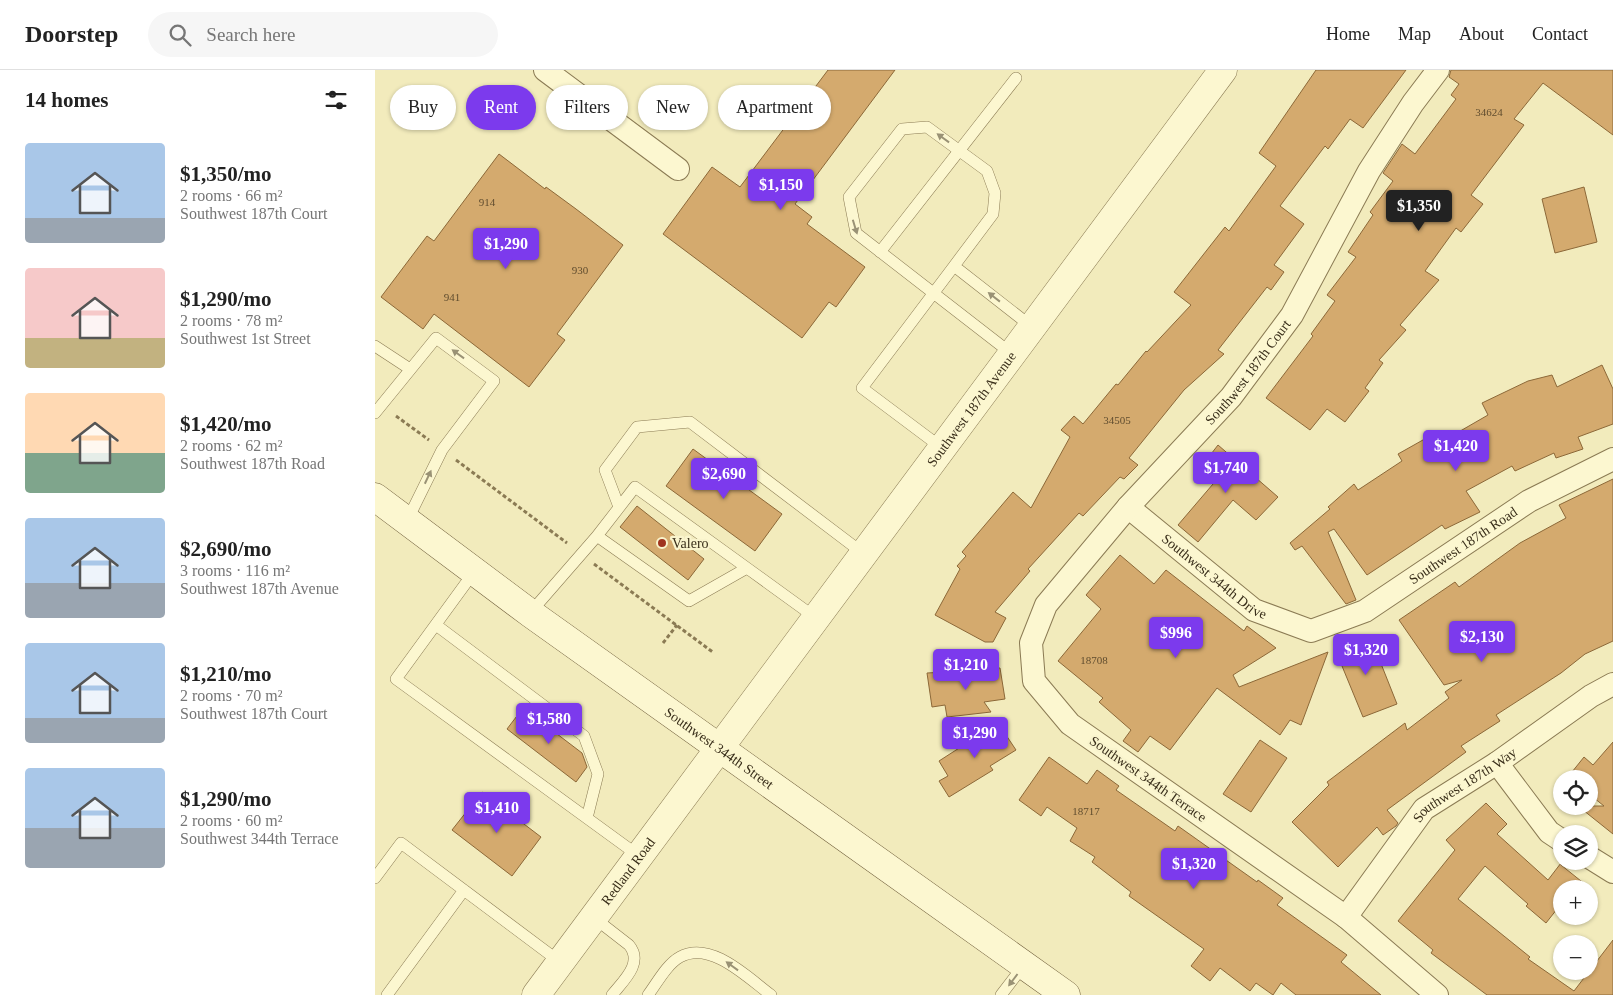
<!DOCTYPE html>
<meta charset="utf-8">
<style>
body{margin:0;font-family:Georgia,serif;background:#f6f6f6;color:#222;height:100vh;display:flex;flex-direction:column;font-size:19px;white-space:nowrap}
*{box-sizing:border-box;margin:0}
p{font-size:16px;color:#767676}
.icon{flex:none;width:28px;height:28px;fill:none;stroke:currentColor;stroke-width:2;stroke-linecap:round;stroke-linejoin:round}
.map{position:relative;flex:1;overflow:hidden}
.details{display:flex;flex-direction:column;background:#fff;width:375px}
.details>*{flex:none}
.top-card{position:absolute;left:15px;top:15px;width:475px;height:45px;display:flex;gap:10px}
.fabs{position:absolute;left:1178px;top:700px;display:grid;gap:10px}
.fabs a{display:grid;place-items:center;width:45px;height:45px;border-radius:50%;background:#fff;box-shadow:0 1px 4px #0004;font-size:25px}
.price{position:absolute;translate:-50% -42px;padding:0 11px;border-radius:5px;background:#7c3aed;color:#fff;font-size:16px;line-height:32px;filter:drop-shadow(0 1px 2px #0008)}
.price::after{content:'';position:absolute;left:50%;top:30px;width:15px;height:11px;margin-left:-8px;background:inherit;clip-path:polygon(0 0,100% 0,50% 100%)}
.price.current{background:#222;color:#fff}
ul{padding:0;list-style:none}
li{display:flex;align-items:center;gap:15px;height:125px;padding:0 25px}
li span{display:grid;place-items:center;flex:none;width:140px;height:100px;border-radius:5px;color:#555}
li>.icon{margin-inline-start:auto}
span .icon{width:60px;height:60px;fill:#fffc;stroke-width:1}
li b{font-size:21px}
h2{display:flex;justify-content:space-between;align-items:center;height:60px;padding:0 25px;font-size:21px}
.chip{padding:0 18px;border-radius:22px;background:#fff;box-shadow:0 1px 4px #0004;font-size:18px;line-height:45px}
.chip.current{background:#7c3aed;color:#fff}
header{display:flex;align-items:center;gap:30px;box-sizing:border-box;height:70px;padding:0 25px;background:#fff;border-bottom:1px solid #e0e0e0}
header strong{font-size:24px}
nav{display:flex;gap:28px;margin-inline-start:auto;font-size:18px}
.search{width:350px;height:45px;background:#f6f6f6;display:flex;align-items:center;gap:12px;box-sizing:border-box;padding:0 18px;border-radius:28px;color:#767676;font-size:19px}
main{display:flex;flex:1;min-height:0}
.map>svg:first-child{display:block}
.building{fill:#d4aa6e;stroke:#8c6838}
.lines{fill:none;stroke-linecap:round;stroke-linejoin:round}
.service-casing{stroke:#8b7b54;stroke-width:12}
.minor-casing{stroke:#8b7b54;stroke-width:24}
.tertiary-casing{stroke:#8b7b54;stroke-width:29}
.secondary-casing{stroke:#6d5b38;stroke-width:29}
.path{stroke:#8b7b54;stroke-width:3;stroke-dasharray:4 2.5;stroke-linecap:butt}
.service{stroke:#fcf7d0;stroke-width:11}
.minor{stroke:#fcf7d0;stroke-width:22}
.tertiary{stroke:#fcf7d0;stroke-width:28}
.secondary{stroke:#fcf7d0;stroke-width:28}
.oneway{fill:#9a9275}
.poi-dot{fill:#a0341f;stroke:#f9f4cd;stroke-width:2}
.labels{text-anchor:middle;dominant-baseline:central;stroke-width:4.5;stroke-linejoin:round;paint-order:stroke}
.number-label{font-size:11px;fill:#604d2f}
.street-label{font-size:14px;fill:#392e1a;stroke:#f9f4cd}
.poi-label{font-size:14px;fill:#392e1a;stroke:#f9f4cd;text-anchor:start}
</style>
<header>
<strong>Doorstep</strong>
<div class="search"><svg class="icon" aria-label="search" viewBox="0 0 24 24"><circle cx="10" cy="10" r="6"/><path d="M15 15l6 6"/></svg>Search here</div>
<nav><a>Home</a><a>Map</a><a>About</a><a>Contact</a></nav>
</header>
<main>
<section class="details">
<h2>14 homes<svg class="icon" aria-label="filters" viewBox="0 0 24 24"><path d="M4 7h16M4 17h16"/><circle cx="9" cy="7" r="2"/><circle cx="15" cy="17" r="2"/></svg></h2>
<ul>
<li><span style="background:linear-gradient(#a9c7e8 75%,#9aa5b1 0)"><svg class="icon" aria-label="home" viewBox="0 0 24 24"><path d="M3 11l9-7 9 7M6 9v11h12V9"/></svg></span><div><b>$1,350/mo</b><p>2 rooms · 66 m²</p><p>Southwest 187th Court</p></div></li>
<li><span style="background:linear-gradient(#f6c9c9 70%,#c2b280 0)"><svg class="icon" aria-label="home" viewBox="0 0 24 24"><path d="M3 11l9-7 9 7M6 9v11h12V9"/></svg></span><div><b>$1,290/mo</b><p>2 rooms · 78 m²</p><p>Southwest 1st Street</p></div></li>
<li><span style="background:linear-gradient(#ffd9b3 60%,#7fa58c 0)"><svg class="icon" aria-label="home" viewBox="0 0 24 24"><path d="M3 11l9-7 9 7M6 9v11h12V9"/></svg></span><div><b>$1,420/mo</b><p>2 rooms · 62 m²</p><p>Southwest 187th Road</p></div></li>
<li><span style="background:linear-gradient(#a9c7e8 65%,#9aa5b1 0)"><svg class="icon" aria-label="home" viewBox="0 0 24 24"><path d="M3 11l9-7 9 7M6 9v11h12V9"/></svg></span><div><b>$2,690/mo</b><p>3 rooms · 116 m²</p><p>Southwest 187th Avenue</p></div></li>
<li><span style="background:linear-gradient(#a9c7e8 75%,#9aa5b1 0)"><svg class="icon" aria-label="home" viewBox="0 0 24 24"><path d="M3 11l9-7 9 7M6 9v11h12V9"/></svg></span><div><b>$1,210/mo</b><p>2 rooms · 70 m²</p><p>Southwest 187th Court</p></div></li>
<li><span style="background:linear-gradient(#a9c7e8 60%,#9aa5b1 0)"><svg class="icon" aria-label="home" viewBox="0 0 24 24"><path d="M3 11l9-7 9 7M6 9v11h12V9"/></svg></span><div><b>$1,290/mo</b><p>2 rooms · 60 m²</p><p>Southwest 344th Terrace</p></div></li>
</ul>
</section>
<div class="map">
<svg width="1238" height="925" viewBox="0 0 1238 925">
<rect width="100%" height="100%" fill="#f2ebbc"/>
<path class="building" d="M453,0H520L420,134L437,147L432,154L490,197L461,237L454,232L427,268L288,164L337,97L365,117Z
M941,0H1031L988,58L975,49L953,79L950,76L905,136L929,154L899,195L909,202L896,220L892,217L843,280L849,284L809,320L754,388L763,395L749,409L745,407L708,446L704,443L653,499L655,501L620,542L631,548L618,572H610L560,545L585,499L582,496L591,486L587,482L638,422L656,438L695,367L686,360L699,346L708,354L741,314L743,315L771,281L772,282L816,235L799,222L850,157L854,161L901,96L884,83Z
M1076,0H1238V65L1168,13L1139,49L1149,55L1096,125L1108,134L1086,162L1081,158L1050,201L1064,210L1025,255L1031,260L1004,290L1008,293L990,318L994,321L970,352L952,339L935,360L891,328L938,266L936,264L960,231L952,225L981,187L973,182L998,145L995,142L1018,111L1008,103L1027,74L1040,84L1081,29L1076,25L1084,14L1074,7Z
M124,84L170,119L171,117L201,139L248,175L182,264L190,270L154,317L59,244L48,259L6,227L52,166L59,171Z
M1209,117L1222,172L1180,183L1167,129Z
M1227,295L1238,319V354L1203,367L1208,379L1181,388L1179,383L1140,401L1137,396L1091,421L1105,442L1070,459L1067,455L992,505L959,459L953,462L981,530L971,534L927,476L920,480L915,473L955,439L953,437L979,414L983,420L1027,391L1023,384L1055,366L1061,375L1113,345L1107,333L1153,311L1177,305L1182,317Z
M843,375L903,427L881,450L858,430L823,472L803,455L838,414L823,401Z
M318,379L407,444L380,481L291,416Z
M1238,409V571L1210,584L1186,603L1121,645L1125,651L1086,676L1091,682L1012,740L1023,753L1021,756L1008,765L1002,757L963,797L917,752L954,715L952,712L1030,653L1032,660L1074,628L1070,622L1087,610L1069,615L1024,550L1080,512L1084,517L1145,473L1191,448L1184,435Z
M262,436L329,489L313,510L245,457Z
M745,485L779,514L791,500L869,561L872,556L901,578L858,605L864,617L953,582L926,655L915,650L905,665L842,618L795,680L775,666L763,682L748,671L756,660L724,632L728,628L683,591L726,539L711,525Z
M995,566L1022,634L988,647L960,579Z
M617,598H625L630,629L609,632L616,642L572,647L570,635L557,637L552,603L571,602L572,604Z
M148,638L207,683L212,697L201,712L132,659Z
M623,653L641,680L615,696L618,700L574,727L564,711L573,706L564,691Z
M885,670L912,688L876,742L848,724Z
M1238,672V764L1203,736H1229L1214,724V709H1195L1193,707L1209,687L1218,695Z
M674,687L712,714L722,700L744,716L741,720L800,761L803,756L882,812L883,810L908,828L902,835L972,885L966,892L1006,925H921L906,913L898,925L881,913L875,921L845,898L835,911L816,896L829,879L754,826L756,822L717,792L720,787L695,771L702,758L672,737L666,746L644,730Z
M107,722L166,767L137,806L77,760Z
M1111,733L1132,754L1122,764L1173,810L1186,793V795L1216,819H1186V834L1171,853L1151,836L1153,834L1110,796L1083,829L1155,887L1153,889L1199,921L1238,870V925H1112L1056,883L1058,880L1023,851L1080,780L1071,770Z"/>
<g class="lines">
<defs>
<path id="service" d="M505,182L641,8
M0,276L35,299
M637,284L481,163L474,127L527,59L552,57L612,101L620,123L618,144L579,196L657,257
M0,343L61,268L119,311L67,380L32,451
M567,378L487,318L579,196
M244,437L230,400L262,357L315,352L489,484
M222,466L260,417L372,498
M99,502L21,609L264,786
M155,543L222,466L314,531L372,498L441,548
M61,555L209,666L223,704L212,748
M0,808L26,773L185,892
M218,847L254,875C269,893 248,911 237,925
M12,925L89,820
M273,925C282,913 292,894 305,887C336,870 373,908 396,925
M626,925L649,895"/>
<g id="minor">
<path d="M170,0L303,99"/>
<path id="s1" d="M753,437L879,540L936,561L990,541L1154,431L1238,389"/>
<path d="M1122,693L1174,762L1186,770"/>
<path d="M1214,787L1238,802"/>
<path id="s2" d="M971,847L1049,739L1122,693L1216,626L1238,614"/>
<path id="s3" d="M1062,925L971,847L695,654L659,611L656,573L671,535L753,437L856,327L917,245L994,101L1038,33L1063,0"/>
</g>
<g id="tertiary">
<path id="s4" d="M161,925L848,0"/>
</g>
<g id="secondary">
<path id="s5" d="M0,427L155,543L691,925"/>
</g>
</defs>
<use href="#service" class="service-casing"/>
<use href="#minor" class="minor-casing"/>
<use href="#tertiary" class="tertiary-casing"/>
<use href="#secondary" class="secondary-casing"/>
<path class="path" d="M21,346L54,370
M81,390L192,473
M219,494L339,583
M288,573L302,555"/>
<use href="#service" class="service"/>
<use href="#minor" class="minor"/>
<use href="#tertiary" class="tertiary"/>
<use href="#secondary" class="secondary"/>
</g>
<defs><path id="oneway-solid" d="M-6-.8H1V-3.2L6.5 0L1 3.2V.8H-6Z" transform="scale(1.25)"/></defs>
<g class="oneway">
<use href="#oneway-solid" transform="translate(568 68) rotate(-144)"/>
<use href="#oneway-solid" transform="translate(480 157) rotate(73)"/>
<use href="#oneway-solid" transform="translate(619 227) rotate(-142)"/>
<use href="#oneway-solid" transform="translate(83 284) rotate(-144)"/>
<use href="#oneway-solid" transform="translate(53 407) rotate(-65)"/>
<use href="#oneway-solid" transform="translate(357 896) rotate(-144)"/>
<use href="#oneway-solid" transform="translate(638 910) rotate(127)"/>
</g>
<circle class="poi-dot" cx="287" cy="473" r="5"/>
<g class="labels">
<g class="number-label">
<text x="1114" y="42">34624</text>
<text x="112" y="132">914</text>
<text x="205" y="200">930</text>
<text x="77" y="227">941</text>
<text x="742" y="350">34505</text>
<text x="719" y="590">18708</text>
<text x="711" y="741">18717</text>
</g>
<g class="street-label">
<text stroke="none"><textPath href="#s3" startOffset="900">Southwest 187th Court</textPath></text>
<text stroke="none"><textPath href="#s4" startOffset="730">Southwest 187th Avenue</textPath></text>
<text stroke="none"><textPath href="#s1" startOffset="399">Southwest 187th Road</textPath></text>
<text stroke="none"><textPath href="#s1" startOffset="111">Southwest 344th Drive</textPath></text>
<text stroke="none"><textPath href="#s5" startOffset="426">Southwest 344th Street</textPath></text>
<text transform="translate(773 709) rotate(35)">Southwest 344th Terrace</text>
<text stroke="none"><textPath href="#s2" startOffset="180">Southwest 187th Way</textPath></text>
<text stroke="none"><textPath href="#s4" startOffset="154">Redland Road</textPath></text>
</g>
<g class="poi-label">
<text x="297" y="473">Valero</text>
</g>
</g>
</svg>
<div class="fabs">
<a><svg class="icon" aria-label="locate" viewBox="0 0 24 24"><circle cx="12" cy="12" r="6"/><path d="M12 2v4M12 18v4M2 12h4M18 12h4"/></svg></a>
<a><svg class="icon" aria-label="layers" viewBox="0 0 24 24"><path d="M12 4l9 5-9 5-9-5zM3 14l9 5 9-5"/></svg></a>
<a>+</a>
<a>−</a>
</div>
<b class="price" style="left:406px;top:141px">$1,150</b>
<b class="price current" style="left:1044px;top:162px">$1,350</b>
<b class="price" style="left:131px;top:200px">$1,290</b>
<b class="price" style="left:1081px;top:402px">$1,420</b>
<b class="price" style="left:851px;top:424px">$1,740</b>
<b class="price" style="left:349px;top:430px">$2,690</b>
<b class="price" style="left:801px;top:589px">$996</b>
<b class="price" style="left:1107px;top:593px">$2,130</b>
<b class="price" style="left:991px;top:606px">$1,320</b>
<b class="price" style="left:591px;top:621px">$1,210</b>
<b class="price" style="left:174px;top:675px">$1,580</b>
<b class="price" style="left:600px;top:689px">$1,290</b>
<b class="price" style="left:122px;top:764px">$1,410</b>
<b class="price" style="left:819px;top:820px">$1,320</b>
<div class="top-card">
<a class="chip">Buy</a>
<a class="chip current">Rent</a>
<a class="chip">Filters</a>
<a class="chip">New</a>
<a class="chip">Apartment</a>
</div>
</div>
</main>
